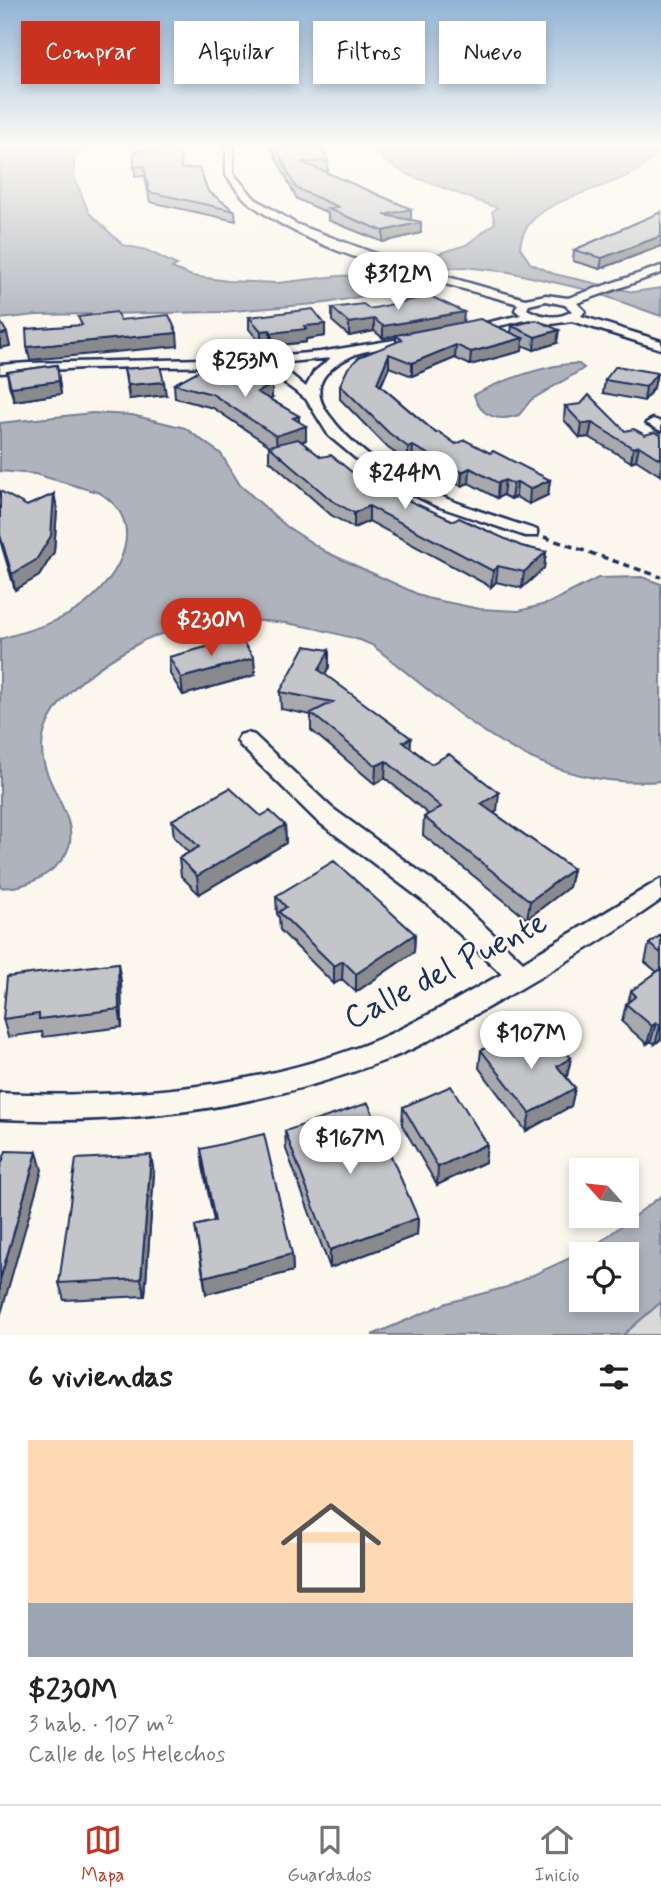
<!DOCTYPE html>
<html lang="es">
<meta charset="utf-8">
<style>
body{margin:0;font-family:Mynerve,sans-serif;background:#f6f6f6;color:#222;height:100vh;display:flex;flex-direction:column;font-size:26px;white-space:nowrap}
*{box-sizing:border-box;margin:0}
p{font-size:23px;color:#767676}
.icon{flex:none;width:38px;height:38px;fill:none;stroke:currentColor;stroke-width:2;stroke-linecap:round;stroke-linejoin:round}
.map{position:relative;height:1335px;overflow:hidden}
.sheet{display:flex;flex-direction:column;background:#fff;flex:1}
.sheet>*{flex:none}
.top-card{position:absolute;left:21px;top:21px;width:620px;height:63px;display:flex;gap:14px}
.needle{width:46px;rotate:297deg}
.tools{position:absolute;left:569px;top:1158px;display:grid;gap:14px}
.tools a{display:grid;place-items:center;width:70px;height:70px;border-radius:0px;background:#fff;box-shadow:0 4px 10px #0003;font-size:35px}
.price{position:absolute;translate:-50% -60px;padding:0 16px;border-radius:24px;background:#fff;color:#222;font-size:23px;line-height:46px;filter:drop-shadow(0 2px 4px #0008)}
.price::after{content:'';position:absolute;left:50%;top:42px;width:21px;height:16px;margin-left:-10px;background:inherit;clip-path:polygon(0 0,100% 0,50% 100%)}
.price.current{background:#c8321e;color:#fff}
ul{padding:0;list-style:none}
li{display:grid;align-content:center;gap:14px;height:371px;padding:0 28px}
li span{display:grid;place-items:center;height:217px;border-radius:0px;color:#555}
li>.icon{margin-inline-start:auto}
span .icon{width:126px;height:126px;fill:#fffc;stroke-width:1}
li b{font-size:30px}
h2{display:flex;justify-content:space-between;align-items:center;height:84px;padding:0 28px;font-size:30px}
.tag{padding:0 24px;border-radius:0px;background:#fff;box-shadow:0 4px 10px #0003;font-size:24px;line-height:63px}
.tag.current{background:#c8321e;color:#fff}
.tab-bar{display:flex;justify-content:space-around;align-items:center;height:98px;border-top:2px solid #e0e0e0;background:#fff;font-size:19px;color:#767676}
.tab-bar a{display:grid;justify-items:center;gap:4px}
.tab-bar .current{color:#c8321e}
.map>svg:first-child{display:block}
.green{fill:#dadad7;stroke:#7a849a;stroke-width:2}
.water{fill:#afb3bb;stroke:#747e96;stroke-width:2;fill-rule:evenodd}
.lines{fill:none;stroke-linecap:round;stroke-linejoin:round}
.minor-casing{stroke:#1b2f5e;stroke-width:5}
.path{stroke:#1b2f5e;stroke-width:3.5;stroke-dasharray:7 5;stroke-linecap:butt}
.minor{fill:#fbf7ec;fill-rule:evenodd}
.wall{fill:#a8a9ad;stroke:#1b2f5e;stroke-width:2}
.shaded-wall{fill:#888a8d;stroke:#1b2f5e;stroke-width:2}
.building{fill:#c3c5c9;stroke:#1b2f5e;stroke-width:2}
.labels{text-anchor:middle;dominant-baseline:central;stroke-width:5;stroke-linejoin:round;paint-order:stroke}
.near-street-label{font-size:33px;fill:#1b2f5e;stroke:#fbf7ec}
</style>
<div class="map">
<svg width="661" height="1335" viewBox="0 0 661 1335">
<rect width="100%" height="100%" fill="#fbf7ec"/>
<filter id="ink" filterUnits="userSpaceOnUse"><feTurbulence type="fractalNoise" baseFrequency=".0143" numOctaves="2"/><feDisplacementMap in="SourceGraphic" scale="14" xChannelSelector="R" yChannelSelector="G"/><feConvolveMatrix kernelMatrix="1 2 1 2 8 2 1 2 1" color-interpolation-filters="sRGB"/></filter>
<g filter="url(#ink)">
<path class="green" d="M661,1302V1335H623Z"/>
<path class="water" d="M0,144H95L74,155V177L89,213L123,245L146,250L177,265L172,268L192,276L228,281L278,283L338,276L396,274L440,253L466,245L495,223L492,212L497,208L409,175L385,161L371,144H661C643,196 526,185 520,247L530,263L554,274L633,292L661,288V316L588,290L509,272L464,267L442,269L385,292L326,303L222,312L36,315L0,319Z
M579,364L584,368L578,372L531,400L519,415C499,422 480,417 474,395C496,382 554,362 579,364Z
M92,413L132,415L185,428L221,454L240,485L286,526L326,552L426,598L480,609L519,611L549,603L598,578L642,577L661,584V781C535,791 464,717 372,645L360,640C330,632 298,623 266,621C240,619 163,629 141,642C106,661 59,690 45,730C30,773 75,806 70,842C66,869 25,891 0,887V639C27,631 62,622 85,604C120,576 149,524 100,493L35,474L0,471V423Z
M661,1196V1302L623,1335H372L447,1303L507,1287L592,1248ZM581,1255H626V1300H581Z"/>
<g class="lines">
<defs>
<path id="minor" d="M226,144H234L233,173L255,199L296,224L403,264L525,299L546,295L568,298L661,266V273L577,303L585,311L581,316L661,341V349L572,321L551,324L530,319L463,334V328L521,315L515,310L518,304C433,279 323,259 251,204C241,197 234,185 226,175ZM546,301L565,305L572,311C558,320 541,317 527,309L529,305Z
M413,337L417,338V344C399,348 369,348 354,355C326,368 307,386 329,415C378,482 461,505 537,530V536H525L434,505L377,476L329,436L306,399L280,380L240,366L84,368L0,373V365L28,363L249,358L320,352ZM331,358L314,372L306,387L290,374L257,365Z
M653,419L661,422V431L646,423Z
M247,733L254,735L332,808L448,892L523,962L661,879V900C604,940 545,975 485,1009C452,1027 421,1047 386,1060C262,1108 132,1125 0,1119V1093C126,1099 261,1088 379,1039C421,1021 461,996 502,974L430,906L316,820L240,745L237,740L240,735Z"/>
</defs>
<use href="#minor" class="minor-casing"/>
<path class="path" d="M544,537L661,577"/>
<use href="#minor" class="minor"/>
</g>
<path class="wall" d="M269,144H318L328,161V171H323L411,209V220L421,222V233L383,242L328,220V213L297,199Z
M134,151L181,169L208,191L235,211L236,221L150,202L145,176L135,177Z
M661,212V246L600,269L573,261L574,250Z
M332,308L370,309L463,322L511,333L512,326L557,343L534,350L522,345V351L470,365L455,358L412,376L389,367L381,386L436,433L456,444L490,453L550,480L548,495L529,504L516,497L511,499L503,495L497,498L469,483L461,486L412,461L408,462L388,448L340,399V385L396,343V336L383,338L374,331L349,336L332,321Z
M249,317L325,336L306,339V342L272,346L270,343L261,344L249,329Z
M57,365L61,394L14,401L9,385L7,372Z
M124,369L166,395L129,399Z
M657,373L654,387L644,401L603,393L605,380Z
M174,384L272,398L270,399L299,416V422L306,440L301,442L321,457L369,486L454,521L521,546L546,552L544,568L522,588L496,582L491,587L369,521L354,528L331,515L269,460V446H270L213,408L175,398Z
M565,406L625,431L645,435H661V476L636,460L631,462L589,437L580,438L564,420Z
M0,491L27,506L54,494L57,509L54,552L39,576L15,590L0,540Z
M329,650V667L325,675L411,738L410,747L431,764L497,811L494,813L573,869L569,887L527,919L423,835L424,817L428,814L385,778L375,784L311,730V715L281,709L280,692Z
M169,657L254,658L255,675L183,695L170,674Z
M261,816L285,825L286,843L199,894L181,876L179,858L189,853L174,837L172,820Z
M276,896L415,934L414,952L356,992L342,979L334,984L280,930L279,917L277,914Z
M661,935V1039L655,1044L651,1041L647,1044L622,1022L626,1004L628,1002L631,991L657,972L645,962L649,944Z
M121,981L122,1027L43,1037L42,1032L8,1037L3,1019Z
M481,1050L524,1053L571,1058L567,1076L566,1077L575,1088L571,1106L526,1131L479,1068Z
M403,1107L487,1144L485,1162L437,1185L402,1125Z
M285,1131L418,1218L417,1235L330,1268L286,1149Z
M201,1149L292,1254L293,1271L206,1294L195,1226L214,1221L203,1167Z
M154,1173L145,1296L64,1300L59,1283Z"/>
<path class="shaded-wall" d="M411,209V220L384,215Z
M421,222V233L383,242V231Z
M661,236V246L600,269L602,258Z
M464,312L463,324L383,338V326Z
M374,319V331L349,336V323Z
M325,324V336L306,339V342L272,346V333L304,326Z
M270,330V343L261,344V331Z
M559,330L557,343L534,350L535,337Z
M7,333L10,346L0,348V334Z
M177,333L178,346L30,360L27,347Z
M523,338L522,351L470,365L471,352Z
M456,345L455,358L412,376V363Z
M389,354V367L376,396L377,383Z
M657,373L654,387L644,401L646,387Z
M59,381L61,394L14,401L11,387Z
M164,382L166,395L129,399L128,385Z
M272,385V398L257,405V392Z
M299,416V428L306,426V440L277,450L276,436L293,418Z
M592,423L589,437L580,438L582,424Z
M413,446L412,461L408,462V447Z
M639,446L636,460L631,462L633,448Z
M470,468L469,483L461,486L462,472Z
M505,480L503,495L497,498L498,483Z
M550,480L548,495L529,504L530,489Z
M517,482L516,497L511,499L513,484Z
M54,494L57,509L54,552L39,576L15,590L12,574Z
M369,506V521L354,528V513Z
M546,552L544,568L522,588L524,572Z
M498,566L496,582L491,587L493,571Z
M329,650V667L319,687V670Z
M254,658L255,675L183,695L181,678Z
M411,738L410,755L403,742Z
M386,761L385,778L375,784L376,766Z
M499,793L497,811L479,822L481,804Z
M285,825L286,843L199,894L197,876Z
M573,869L569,887L527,919L530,901Z
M415,934L414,952L356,992V974Z
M343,961L342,979L334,984V966Z
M118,963L121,981L122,1027L119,1009Z
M656,1023L651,1041L647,1044L652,1026Z
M661,1025V1039L655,1044L660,1026Z
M571,1058L567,1076L553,1084L557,1066Z
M575,1088L571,1106L526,1131L530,1113Z
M487,1144L485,1162L437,1185L438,1167Z
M37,1152L42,1170L0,1317V1280Z
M151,1155L154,1173L145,1296L141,1279Z
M418,1218L417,1235L330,1268V1250Z
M292,1254L293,1271L206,1294L204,1277Z"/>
<path class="building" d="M274,144H318L328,161L302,162L411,209L384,215L421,222L383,231L328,209L338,207L296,188Z
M179,149L181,169L199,168L208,191L235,211L149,192L144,166L134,167V151Z
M661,212V236L602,258L574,250Z
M430,296L464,312L383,326L374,319L349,323L332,308L363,304L370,309Z
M313,309L325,324L304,326L306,329L272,333L270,330L261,331L249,317Z
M116,312L120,320L169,315L177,333L27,347L26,329L82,325L78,317Z
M480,319L523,338L471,352L456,345L412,363L389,354L377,383L436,433L439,432L456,444L465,440L490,453L493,451L550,480L530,489L517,482L513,484L505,480L498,483L470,468L462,472L413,446L408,447L389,433L340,385L348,368L359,357L402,340L396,335Z
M536,320L559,330L535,337L512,326Z
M0,321L7,333L0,334Z
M57,365L59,381L11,387L7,372Z
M160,366L164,382L128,385L124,369Z
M616,366L657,373L646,387L605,380Z
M200,370L228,377L240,372L272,385L257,392L299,416L293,418L306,426L276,436L212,394L174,384Z
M589,395L625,431L634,429L645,435L655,432L661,435V460L639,446L633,448L592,423L582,424L565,406L581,404Z
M298,439L321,457L331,455L369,486L379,487L454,521L459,518L521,546L546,552L524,572L498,566L493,571L369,506L354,513L331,500L269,446Z
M0,491L27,506L54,494L51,536L36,560L12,574L0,535Z
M240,638L254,658L181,678L169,657Z
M305,646L329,650L319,670L411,738L403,742L431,764L449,754L499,793L481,804L573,869L530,901L424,817L441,807L386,761L376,766L311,713L333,702L280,692Z
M230,788L261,816L270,811L285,825L197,876L179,858L199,847L172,820Z
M334,861L415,934L356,974L343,961L334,966L279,912L286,907L276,896Z
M661,935V953L649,944Z
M118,963L119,1009L39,1019V1014L3,1019L7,977Z
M661,969V1025L660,1026L656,1023L652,1026L626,1004L636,996L631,991Z
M510,1036L524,1053L554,1037L571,1058L557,1066L575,1088L530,1113L481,1050Z
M451,1086L487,1144L438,1167L403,1107Z
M368,1103L418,1218L330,1250L285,1131Z
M264,1134L292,1254L204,1277L195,1226L215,1221L201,1149Z
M6,1151L37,1152L0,1280V1168Z
M151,1155L141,1279L59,1283L76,1159Z"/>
</g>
<linearGradient id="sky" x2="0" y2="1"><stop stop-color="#91b4d6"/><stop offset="0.44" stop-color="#fdfbf6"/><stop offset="1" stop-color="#fdfbf6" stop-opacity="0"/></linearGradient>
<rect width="661" height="331" fill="url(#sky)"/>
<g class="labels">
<g class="near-street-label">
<text transform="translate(446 971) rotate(-27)">Calle del Puente</text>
</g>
</g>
</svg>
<div class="tools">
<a><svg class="needle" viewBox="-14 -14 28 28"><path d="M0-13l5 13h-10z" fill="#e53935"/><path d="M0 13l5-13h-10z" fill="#767676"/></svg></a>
<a><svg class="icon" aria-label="locate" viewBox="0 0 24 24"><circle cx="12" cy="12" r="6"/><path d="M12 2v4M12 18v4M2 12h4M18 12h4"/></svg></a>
</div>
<b class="price" style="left:398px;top:312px">$312M</b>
<b class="price" style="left:245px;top:399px">$253M</b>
<b class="price" style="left:405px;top:511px">$244M</b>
<b class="price current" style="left:211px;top:658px">$230M</b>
<b class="price" style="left:531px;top:1071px">$107M</b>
<b class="price" style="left:350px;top:1176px">$167M</b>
<div class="top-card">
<a class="tag current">Comprar</a>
<a class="tag">Alquilar</a>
<a class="tag">Filtros</a>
<a class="tag">Nuevo</a>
</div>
</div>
<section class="sheet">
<h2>6 viviendas<svg class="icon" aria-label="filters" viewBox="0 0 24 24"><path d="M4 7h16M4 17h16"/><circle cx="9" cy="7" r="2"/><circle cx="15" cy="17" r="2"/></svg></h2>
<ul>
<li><span style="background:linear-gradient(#ffd9b3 75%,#9aa5b1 0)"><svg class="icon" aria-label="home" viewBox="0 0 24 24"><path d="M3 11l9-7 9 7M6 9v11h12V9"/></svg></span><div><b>$230M</b><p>3 hab. · 107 m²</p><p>Calle de los Helechos</p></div></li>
</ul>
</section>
<nav class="tab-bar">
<a class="current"><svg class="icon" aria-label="map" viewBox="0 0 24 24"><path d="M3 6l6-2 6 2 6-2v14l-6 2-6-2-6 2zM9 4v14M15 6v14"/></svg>Mapa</a>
<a><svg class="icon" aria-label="saved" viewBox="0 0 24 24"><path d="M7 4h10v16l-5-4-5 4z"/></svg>Guardados</a>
<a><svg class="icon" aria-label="home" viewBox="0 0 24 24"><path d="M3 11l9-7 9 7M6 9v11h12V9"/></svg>Inicio</a>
</nav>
